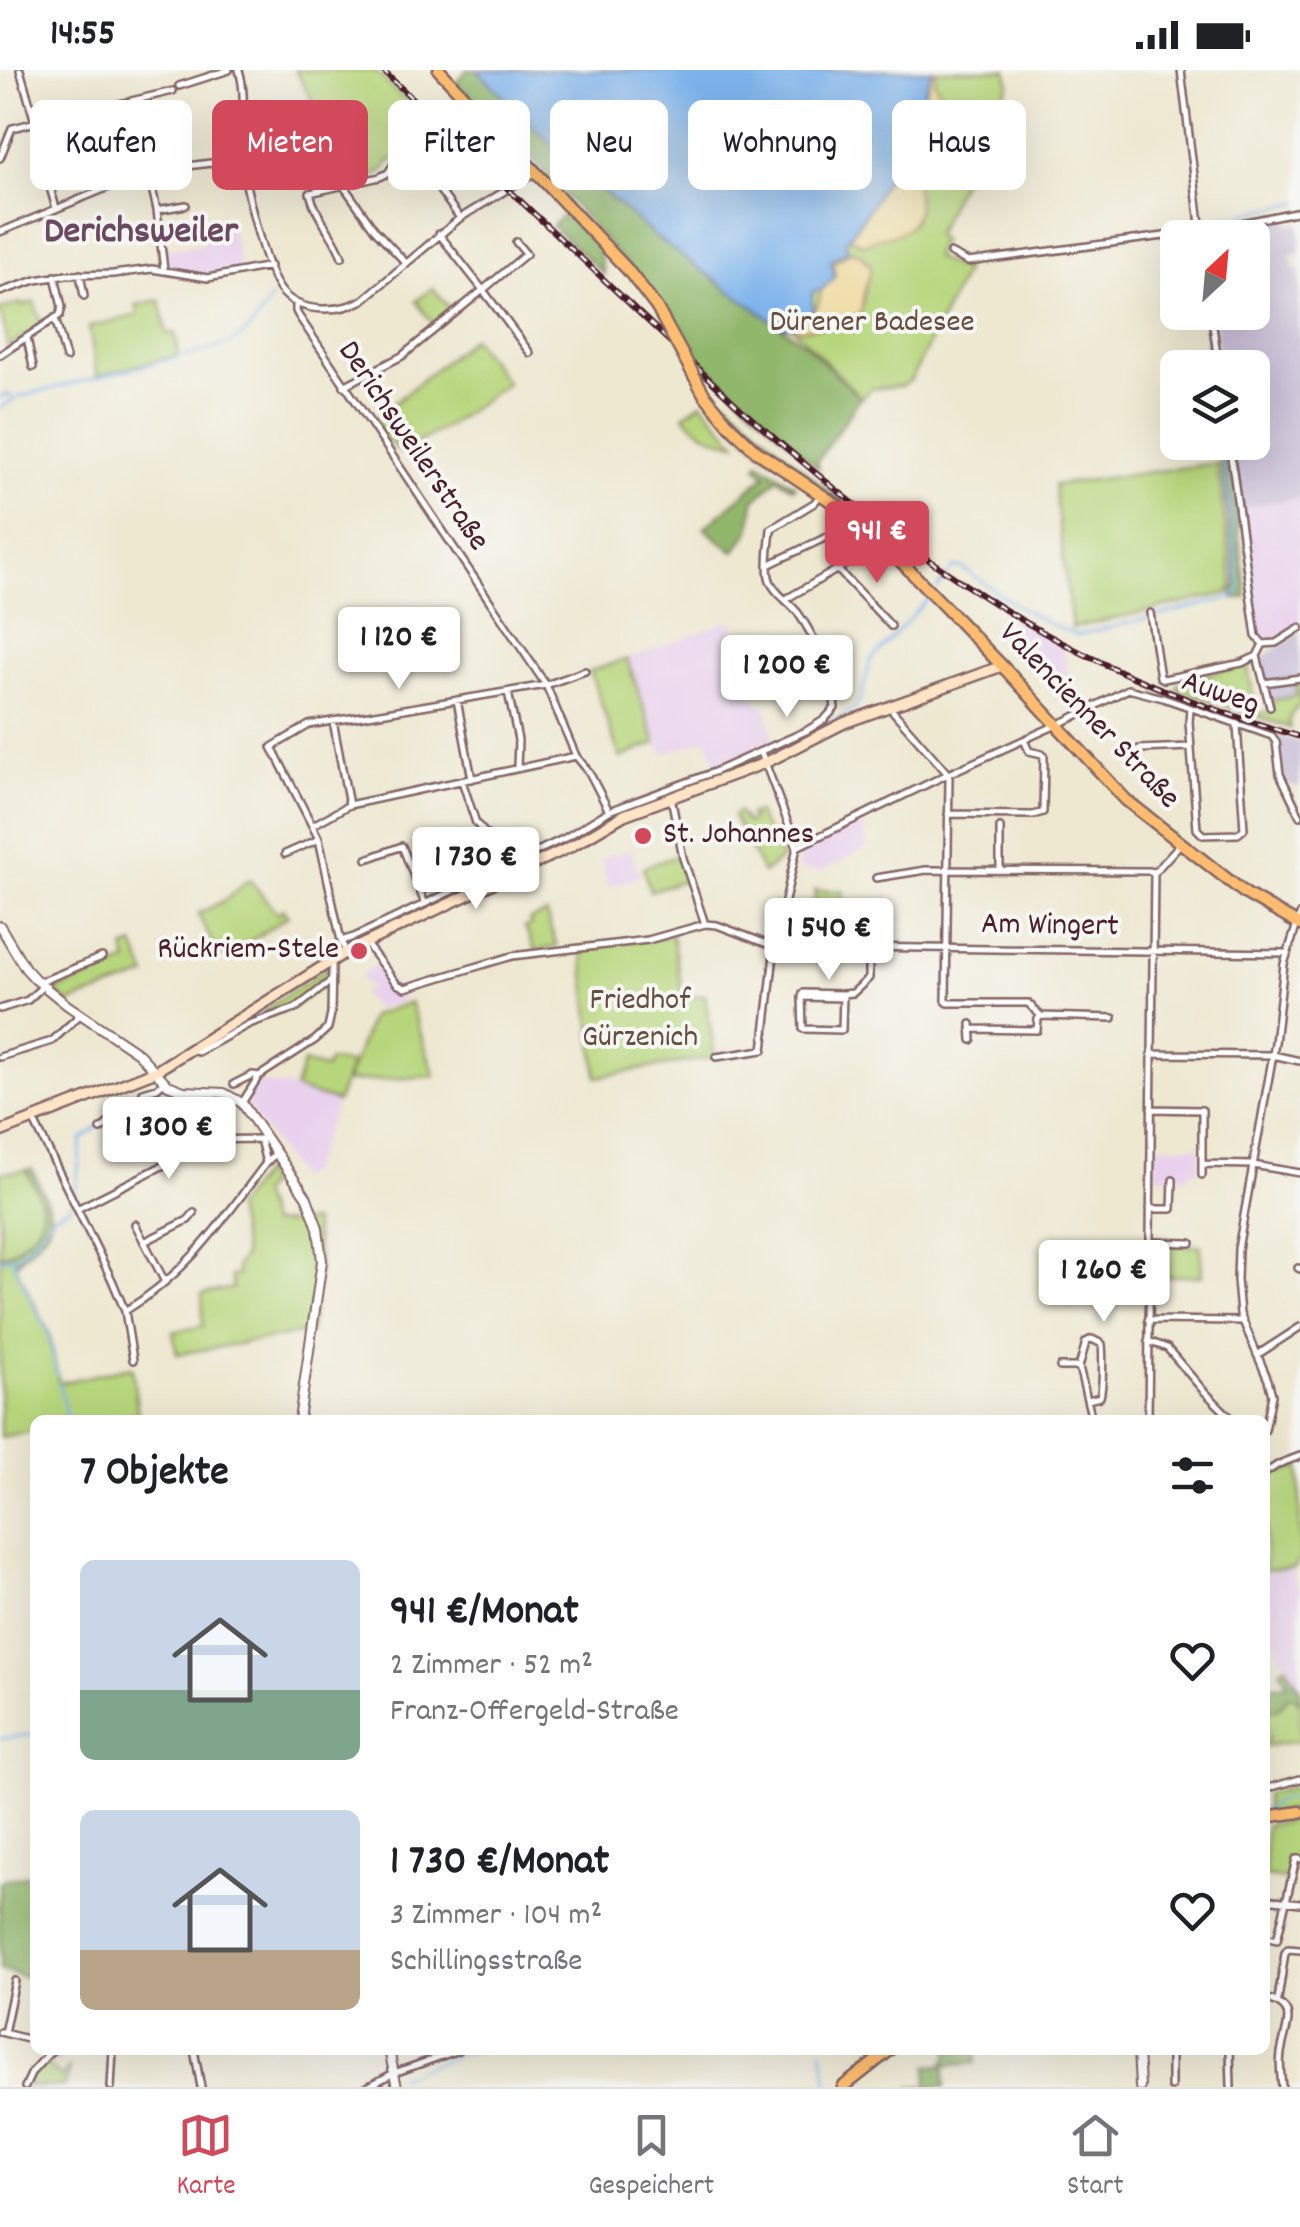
<!DOCTYPE html>
<html lang="de">
<meta charset="utf-8">
<style>
body{margin:0;font-family:Dekko,sans-serif;background:#f2f2f2;color:#202124;height:100vh;display:flex;flex-direction:column;font-size:38px;white-space:nowrap}
*{box-sizing:border-box;margin:0}
p{font-size:32px;color:#757577}
.icon{flex:none;width:55px;height:55px;fill:none;stroke:currentColor;stroke-width:2;stroke-linecap:round;stroke-linejoin:round}
.map{position:relative;flex:1;overflow:hidden}
.drawer{position:absolute;left:30px;top:1345px;width:1240px;height:640px;display:flex;flex-direction:column;background:#fff;border-radius:15px;box-shadow:0 10px 40px #0002}
.drawer>*{flex:none}
.top-card{position:absolute;left:30px;top:30px;width:1240px;height:90px;display:flex;gap:20px}
.needle{width:65px;rotate:26deg}
.fabs{position:absolute;left:1160px;top:150px;display:grid;gap:20px}
.fabs a{display:grid;place-items:center;width:110px;height:110px;border-radius:15px;background:#fff;box-shadow:0 10px 40px #0002;font-size:50px}
.price{position:absolute;translate:-50% -85px;padding:0 22px;border-radius:10px;background:#fff;color:#222;font-size:32px;line-height:65px;filter:drop-shadow(0 2px 5px #0008)}
.price::after{content:'';position:absolute;left:50%;top:60px;width:30px;height:22px;margin-left:-15px;background:inherit;clip-path:polygon(0 0,100% 0,50% 100%)}
.price.current{background:#d1495b;color:#fff}
ul{padding:0;list-style:none}
li{display:flex;align-items:center;gap:30px;height:250px;padding:0 50px}
li span{display:grid;place-items:center;flex:none;width:280px;height:200px;border-radius:15px;color:#555}
li>.icon{margin-inline-start:auto}
span .icon{width:120px;height:120px;fill:#fffc;stroke-width:1}
li b{font-size:42px}
h2{display:flex;justify-content:space-between;align-items:center;height:120px;padding:0 50px;font-size:42px}
.chip{padding:0 35px;border-radius:15px;background:#fff;box-shadow:0 10px 40px #0002;font-size:35px;line-height:90px}
.chip.current{background:#d1495b;color:#fff}
.status{display:flex;justify-content:space-between;align-items:center;height:70px;padding:0 50px;background:#fff;direction:ltr}
.status svg{height:28px;fill:currentColor}
.menu{display:flex;justify-content:space-around;align-items:center;height:140px;border-top:2px solid #e0e0e0;background:#fff;font-size:28px;color:#757577}
.menu a{display:grid;justify-items:center;gap:5px}
.menu .current{color:#d1495b}
.map>svg:first-child{display:block}
.built{fill:#e9d1ed}
.industrial{fill:#c9bfd7}
.green{fill:#b7d67c;stroke:#807a54;stroke-width:2.5}
.forest{fill:#91b76c;stroke:#6e6b4c;stroke-width:2.5}
.sand{fill:#eeda9e;stroke:#9c7c64;stroke-width:2.5}
.water{fill:#7db2eb;stroke:#64688b;stroke-width:2.5}
.lines{fill:none;stroke-linecap:round;stroke-linejoin:round}
.stream{stroke:#7db2eb;stroke-width:2.5}
.minor-casing{stroke:#836565;stroke-width:10}
.tertiary-casing{stroke:#836565;stroke-width:12}
.secondary-casing{stroke:#836565;stroke-width:14}
.primary-casing{stroke:#836565;stroke-width:15}
.minor{stroke:#fff;stroke-width:5}
.tertiary{stroke:#fff;stroke-width:8}
.secondary{stroke:#fee4c6;stroke-width:9}
.primary{stroke:#fdbc70;stroke-width:10}
.rail-casing{stroke:#4a1f2b;stroke-width:6}
.rail{stroke:#f6f6f2;stroke-width:2.5;stroke-dasharray:8;stroke-linecap:butt}
.primary-bridge-casing{stroke:#836565;stroke-width:15;stroke-linecap:butt}
.primary-bridge{stroke:#fdbc70;stroke-width:10}
.poi-dot{fill:#d1495b;stroke:#f6f6f2;stroke-width:4}
.labels{text-anchor:middle;dominant-baseline:central;stroke-width:8;stroke-linejoin:round;paint-order:stroke}
.park-label{font-size:32px;fill:#654d3f;stroke:#f6f6f2}
.street-label{font-size:32px;fill:#4a1f2b;stroke:#f6f6f2}
.poi-label{font-size:32px;fill:#4a1f2b;stroke:#f6f6f2;text-anchor:start}
.quarter-label{font-size:38px;font-weight:bold;fill:#6c4b62;stroke:#f6f6f2}
</style>
<div class="status"><b>14:55</b><svg viewBox="0 0 49 12"><path d="M0 12V9h3v3zM5 12V6h3v6zM10 12V3h3v9zM15 12V0h3v12zM26 1h20v11H26zM47 4h2v5h-2z"/></svg></div>
<div class="map">
<svg width="1300" height="2017" viewBox="0 0 1300 2017">
<rect width="100%" height="100%" fill="#f6f6f2"/>
<filter id="ink" filterUnits="userSpaceOnUse"><feTurbulence type="fractalNoise" baseFrequency=".01" numOctaves="2"/><feDisplacementMap in="SourceGraphic" scale="20" xChannelSelector="R" yChannelSelector="G"/><feConvolveMatrix kernelMatrix="1 2 1 2 8 2 1 2 1" color-interpolation-filters="sRGB"/></filter>
<filter id="wash" filterUnits="userSpaceOnUse"><feTurbulence type="fractalNoise" baseFrequency=".0048" numOctaves="4" result="noise"/><feDisplacementMap in="SourceGraphic" scale="40" xChannelSelector="R" yChannelSelector="G"/><feGaussianBlur stdDeviation="2.25" result="paint"/><feColorMatrix in="noise" values="0 0 0 0 0 0 0 0 0 0 0 0 0 0 0 0 0 1.4 0 .05"/><feComposite in="paint" operator="in"/></filter>
<g filter="url(#wash)">
<rect width="100%" height="100%" fill="#eee8d1"/>
<path class="built" d="M228,146L241,199L208,205L192,204L169,198L164,179L203,175L205,151Z
M1300,428V554L1281,566L1267,571L1261,567L1257,557L1239,438Z
M732,550L757,633L766,637L774,672L716,698L708,668L665,684L656,673L627,589Z
M1015,550L1061,575L1069,606L1061,608L1052,617L1032,581L1020,590L998,566Z
M861,751L865,757L868,778L820,802L797,799L801,782L807,777Z
M631,779L640,807L608,817L601,788Z
M375,894L400,921L399,922L403,927L400,932L375,939L361,923L371,920L360,907Z
M258,1012L295,1019L337,1032L310,1101L299,1109L246,1034Z
M1155,1075L1200,1076L1199,1101H1189L1188,1107L1154,1106Z
M1293,1500L1296,1516L1300,1515V1618L1276,1576L1272,1558L1265,1550V1502Z"/>
<path class="industrial" d="M1288,149L1289,155L1300,154V183L1291,185L1293,199H1300V428L1239,438L1231,373L1252,372V298L1221,297L1213,243L1252,242V168H1207L1214,161Z
M1300,562V613L1296,612L1297,626L1270,631L1261,589Z
M1280,666L1300,672V717L1289,716L1282,705L1277,668Z"/>
<path class="green" d="M295,0H374L443,66L414,74L397,90H390C384,109 358,109 340,113C330,74 317,34 295,0Z
M932,0H1007L1009,14L935,165L941,170L934,187L956,198L964,196L963,205L911,310L902,316L870,319L861,328L792,257L812,229L813,223L831,199V190L847,180L845,172L915,50Z
M115,37L119,53L115,59L92,67L85,44Z
M433,218L452,241L434,256L416,231Z
M160,230L167,264L175,263L179,285L97,306L89,257L138,245L136,235Z
M34,232L42,254L8,277L0,239L21,233L22,236Z
M472,268L507,313L446,357L400,382L385,368L374,350Z
M702,332L737,373C714,370 699,362 684,345Z
M1217,393L1233,515L1229,523L1072,558L1054,415Z
M627,589L656,673L620,688L590,601Z
M1247,594L1257,644L1272,640L1270,631L1296,626L1295,611L1300,613V635C1292,642 1287,648 1290,658L1177,619L1179,614L1197,612L1204,605Z
M738,742L747,753L752,750L749,745L756,742L782,788L763,803L733,746Z
M677,786L685,810L650,821L643,797Z
M249,809L278,844L282,839L288,846L242,877L219,887L198,844L227,829Z
M815,820L843,821V867L814,866Z
M546,844L557,877L535,880L525,857L531,855L529,850Z
M672,865L683,927L705,925L715,987L597,1007L582,878Z
M134,875L147,906L69,933L54,921L128,892L125,879Z
M330,896L329,909L295,936L266,945L264,940Z
M410,932L435,1006L346,1012L371,946Z
M329,991L351,994L337,1032L295,1019L303,993L325,999Z
M265,1099L267,1116L260,1123L270,1154L313,1152L319,1196L310,1262L177,1284L173,1262L203,1256L202,1224L233,1218L231,1206L238,1205L236,1196L244,1186L235,1138Z
M26,1100C39,1126 54,1145 28,1168C19,1176 12,1183 0,1186V1103Z
M1167,1175L1201,1176L1202,1206H1166Z
M16,1187L18,1191L15,1195L49,1263L59,1313L130,1297L132,1298L138,1344L100,1350H35V1361L0,1367V1189Z
M1300,1397V1488L1295,1498L1265,1500V1428L1272,1415L1267,1412L1276,1404Z
M1287,1627H1295L1300,1633V1671L1265,1676V1671L1269,1670L1265,1644L1281,1636Z
M1300,1716V1739L1265,1743V1724Z
M1300,1750V1765L1289,1810L1265,1806V1755Z
M55,1980L58,1981L57,1990L53,1986L46,1993L61,2007L70,1997L65,2016L28,2017L30,2007Z"/>
<path class="forest" d="M467,0H478L561,84L654,166L804,273L860,328L817,391L819,399L687,277L658,230L528,84L518,77L456,12Z
M565,143L598,178L604,204L552,156Z
M720,328L728,331L800,397L865,449L863,451L818,416L765,383L736,357L717,330Z
M1218,373H1226L1247,527L1234,529L1232,524L1237,514Z
M759,392L796,416L794,418L777,408L754,431L750,461L734,482L704,458L766,405L757,397Z
M32,1099C56,1150 61,1151 18,1191L16,1187L0,1189V1186C12,1183 19,1176 28,1168C54,1145 39,1126 26,1100Z
M1286,1595L1300,1619V1633L1295,1627H1287L1281,1636L1265,1644V1614L1278,1616L1287,1614L1280,1599Z
M35,1804V1910L0,1900V1811Z
M947,1980H976L975,1993L945,1996V2017H908L927,2016L928,1996L942,1995L948,1987Z"/>
<path class="sand" d="M932,1L936,2L934,11L950,37L946,52C935,61 945,51 938,63C930,78 923,73 921,95C906,112 929,133 909,156C897,170 878,164 865,175L849,167C888,116 911,61 932,1Z
M852,181L865,187L864,190L870,194L871,200L864,223L861,243L843,255L796,260L792,257C806,247 823,239 820,221L836,205L833,193Z"/>
<path class="water" d="M477,0H932C911,62 886,120 845,172L848,180L831,190L835,207L820,221L813,222L812,229L814,240L792,257L778,255L654,166L561,84Z"/>
<g class="lines">
<path class="stream" d="M1206,152L1300,132
M1192,156L1194,152
M1204,242L1211,298
M184,286C232,274 246,274 271,228
M0,327L8,324L12,327
M19,327L179,287
M0,338L15,329
M951,501L953,498L961,497C997,522 1035,552 1078,565L1235,527L1240,518L1221,372
M937,519L947,505
M794,671L854,639L861,628L870,591L929,528
M766,685L791,673
M750,691L759,688
M598,755L614,743L627,738L734,698
M507,800L579,767
M363,869L492,808
M214,970L257,945
M16,1187L13,1193L48,1263L57,1305
M0,1189L16,1187L31,1174L54,1144L68,1138L75,1126L82,1069L116,1043L123,1040L126,1024
M59,1312L67,1350
M0,1669L35,1664
M1265,1739L1284,1727L1300,1732
M822,1980L829,2017
M459,1984L472,1980
M417,1999L456,1986
M399,2006L414,2001
M376,2017L388,2011"/>
</g>
</g>
<g filter="url(#ink)">
<g class="lines">
<defs>
<path id="minor" d="M20,0L35,52
M239,0C247,26 241,50 241,76C242,106 264,203 283,223C302,244 340,242 363,230L460,148L536,102
M1181,0L1200,154
M179,16L229,0
M13,58L36,52
M0,88L12,58
M243,93L289,92L325,81L336,117
M148,101L157,140L164,200
M429,106L460,148
M343,115L375,160L406,193
M56,138L38,76L39,53L173,21
M157,140L186,135
M1207,160L1300,141
M0,162L148,101L242,89
M1199,168L1194,162L1195,157L1200,154L1205,155
M516,172L526,184L483,220L530,283
M950,183L968,192L1194,162
M342,187C335,166 316,148 310,123L380,107L388,103L394,94
M80,204L84,226
M0,222L36,210L66,205L113,204L152,199L208,208L270,196
M296,233V241L298,245L546,615L576,686L589,702L609,741
M1211,242L1219,298
M55,248L66,288
M27,268L33,297
M0,285L60,245L62,237L55,206
M344,316L402,286L483,220L439,164
M1229,372L1256,566L1263,574
M768,495L856,453
M838,500L891,556
M786,529L883,473
M1150,543L1160,607L1164,609L1242,593L1257,586L1263,574L1276,573L1300,558
M1257,586L1270,637
M1264,613L1300,608
M508,622L518,670L517,698
M457,630L472,709
M891,639L948,704L949,708L946,931L948,933H1028L1041,946L1113,948
M1190,639L1189,652L1197,759L1203,765L1238,764L1244,759L1237,655
M333,651L349,735
M1131,685L1139,679L1191,677
M462,711L476,753L497,777L506,796
M671,727L683,788L705,854
M948,744L1033,745L1043,742L1044,687L1042,684L1029,681L1024,670
M313,755L349,735L576,686
M797,777L948,704L1072,648L1128,619L1163,628L1272,666L1276,672L1280,704L1300,746
M285,784L319,769
M367,789L402,776L425,834
M1000,799V758
M876,808L926,800L1150,801L1154,803
M341,871L354,867L565,768L609,741L714,702L806,661L824,650L835,638C832,606 817,570 798,543C789,531 772,522 769,507C766,492 770,474 771,459L814,433L819,427
M366,874L397,914L405,918L512,886L648,870L705,854L717,855L767,874L783,876L1286,883
M346,882L341,871L319,769L272,677L309,655L546,615L585,601
M40,912L102,887
M843,924L803,923L802,927L843,928
M802,927L803,959L842,960L843,924L853,923L869,908V878
M0,939L28,930L43,916
M971,954L972,970
M973,959L1037,960L1038,949L1041,946
M192,980L198,982L249,954L296,938L331,911
M1151,984L1273,985L1300,991
M0,987L52,971L81,944
M716,987L763,980L775,876L797,777L761,682
M234,1014L252,1005L259,1006
M242,1033L259,1006L315,970L328,958L331,944L332,893
M1151,1039L1202,1040V1105
M33,1049L112,1210L125,1241L133,1290
M101,1059L116,1047L134,1038
M150,1065L143,1022L157,1018L165,1011
M1202,1094L1253,1095L1300,1103
M77,1139L164,1095L202,1070L260,1069L266,1093L277,1082
M1150,1139H1172L1173,1110
M135,1154L165,1212
M144,1172L188,1150L194,1143
M1150,1172L1191,1173
M1298,1198L1300,1199
M125,1241C188,1203 222,1151 266,1093
M1148,1250L1242,1251
M1148,1271L1167,1278L1202,1319L1233,1350
M1257,1285L1300,1257
M1060,1297H1079
M1088,1330L1100,1327C1103,1318 1103,1284 1102,1274L1092,1269L1086,1272L1079,1297L1092,1350
M1148,1350L1154,803L1180,774
M1265,1360L1272,1325L1268,1310L1240,1244L1237,1210L1238,1179L1275,973L1284,894L1300,845
M1265,1403L1279,1394L1300,1386
M1265,1719L1300,1709
M1265,1829L1300,1833
M1265,1867L1277,1870L1296,1789H1300
M1265,1928C1300,1938 1286,1953 1281,1983C1279,1995 1281,2006 1282,2017
M1278,1930L1285,1883L1288,1879L1300,1880
M0,1962L35,1971
M4,1963L15,1911
M194,1980L201,2017
M1171,1980V2017
M1230,1980L1231,2017
M25,2017L32,2002L52,1980
M111,2017L113,1980
M367,2017L394,2003L459,1980"/>
<path id="tertiary" d="M0,856L25,898L35,909L67,935L138,983L168,1015L184,1021L224,1023L242,1033L307,1128L318,1158L322,1191L299,1350
M389,1980L397,2017
M1138,1980L1140,2017"/>
<path id="secondary" d="M0,1062L156,1001L346,882L570,777L624,745L765,693L844,653L1002,596"/>
<path id="primary" d="M439,0L627,199L657,238
M704,324L730,356L756,381L841,438L883,473L1007,601L1126,730L1246,824L1300,855
M1265,1747L1300,1742
M843,2017L890,1980"/>
</defs>
<use href="#minor" class="minor-casing"/>
<use href="#tertiary" class="tertiary-casing"/>
<use href="#secondary" class="secondary-casing"/>
<use href="#primary" class="primary-casing"/>
<use href="#minor" class="minor"/>
<use href="#tertiary" class="tertiary"/>
<use href="#secondary" class="secondary"/>
<use href="#primary" class="primary"/>
<defs>
<path id="rail" d="M382,0L741,339C845,431 955,518 1080,582C1150,618 1225,644 1300,667"/>
</defs>
<use href="#rail" class="rail-casing"/>
<use href="#rail" class="rail"/>
<defs>
<path id="primary-bridge" d="M657,238L704,324"/>
</defs>
<use href="#primary-bridge" class="primary-bridge-casing"/>
<use href="#primary-bridge" class="primary-bridge"/>
</g>
</g>
<g class="poi-dot">
<circle cx="643" cy="766" r="10"/>
<circle cx="359" cy="881" r="10"/>
</g>
<g class="labels">
<g class="park-label">
<text x="872" y="254">Dürener Badesee</text>
<text x="640" y="932">Friedhof<tspan x="640" dy="37">Gürzenich</tspan></text>
</g>
<g class="street-label">
<text transform="translate(412 377) rotate(56)">Derichsweilerstraße</text>
<text transform="translate(1220 625) rotate(19)">Auweg</text>
<text transform="translate(1088 647) rotate(46)">Valencienner Straße</text>
<text transform="translate(1050 857) rotate(1)">Am Wingert</text>
</g>
<g class="poi-label">
<text x="663" y="766">St. Johannes</text>
<text x="339" y="881" text-anchor="end">Rückriem-Stele</text>
</g>
<g class="quarter-label">
<text x="141" y="163">Derichsweiler</text>
</g>
</g>
</svg>
<div class="fabs">
<a><svg class="needle" viewBox="-14 -14 28 28"><path d="M0-13l5 13h-10z" fill="#e53935"/><path d="M0 13l5-13h-10z" fill="#757577"/></svg></a>
<a><svg class="icon" aria-label="layers" viewBox="0 0 24 24"><path d="M12 4l9 5-9 5-9-5zM3 14l9 5 9-5"/></svg></a>
</div>
<b class="price current" style="left:877px;top:516px">941 €</b>
<b class="price" style="left:399px;top:622px">1 120 €</b>
<b class="price" style="left:787px;top:650px">1 200 €</b>
<b class="price" style="left:476px;top:842px">1 730 €</b>
<b class="price" style="left:829px;top:913px">1 540 €</b>
<b class="price" style="left:169px;top:1112px">1 300 €</b>
<b class="price" style="left:1104px;top:1255px">1 260 €</b>
<div class="top-card">
<a class="chip">Kaufen</a>
<a class="chip current">Mieten</a>
<a class="chip">Filter</a>
<a class="chip">Neu</a>
<a class="chip">Wohnung</a>
<a class="chip">Haus</a>
</div>
<section class="drawer">
<h2>7 Objekte<svg class="icon" aria-label="filters" viewBox="0 0 24 24"><path d="M4 7h16M4 17h16"/><circle cx="9" cy="7" r="2"/><circle cx="15" cy="17" r="2"/></svg></h2>
<ul>
<li><span style="background:linear-gradient(#c9d6e8 65%,#7fa58c 0)"><svg class="icon" aria-label="home" viewBox="0 0 24 24"><path d="M3 11l9-7 9 7M6 9v11h12V9"/></svg></span><div><b>941 €/Monat</b><p>2 Zimmer · 52 m²</p><p>Franz-Offergeld-Straße</p></div><svg class="icon" aria-label="heart" viewBox="0 0 24 24"><path d="M12 20l-8-8c-3-5 5-10 8-4 3-6 11-1 8 4z"/></svg></li>
<li><span style="background:linear-gradient(#c9d6e8 70%,#b9a48a 0)"><svg class="icon" aria-label="home" viewBox="0 0 24 24"><path d="M3 11l9-7 9 7M6 9v11h12V9"/></svg></span><div><b>1 730 €/Monat</b><p>3 Zimmer · 104 m²</p><p>Schillingsstraße</p></div><svg class="icon" aria-label="heart" viewBox="0 0 24 24"><path d="M12 20l-8-8c-3-5 5-10 8-4 3-6 11-1 8 4z"/></svg></li>
</ul>
</section>
</div>
<nav class="menu">
<a class="current"><svg class="icon" aria-label="map" viewBox="0 0 24 24"><path d="M3 6l6-2 6 2 6-2v14l-6 2-6-2-6 2zM9 4v14M15 6v14"/></svg>Karte</a>
<a><svg class="icon" aria-label="saved" viewBox="0 0 24 24"><path d="M7 4h10v16l-5-4-5 4z"/></svg>Gespeichert</a>
<a><svg class="icon" aria-label="home" viewBox="0 0 24 24"><path d="M3 11l9-7 9 7M6 9v11h12V9"/></svg>Start</a>
</nav>
